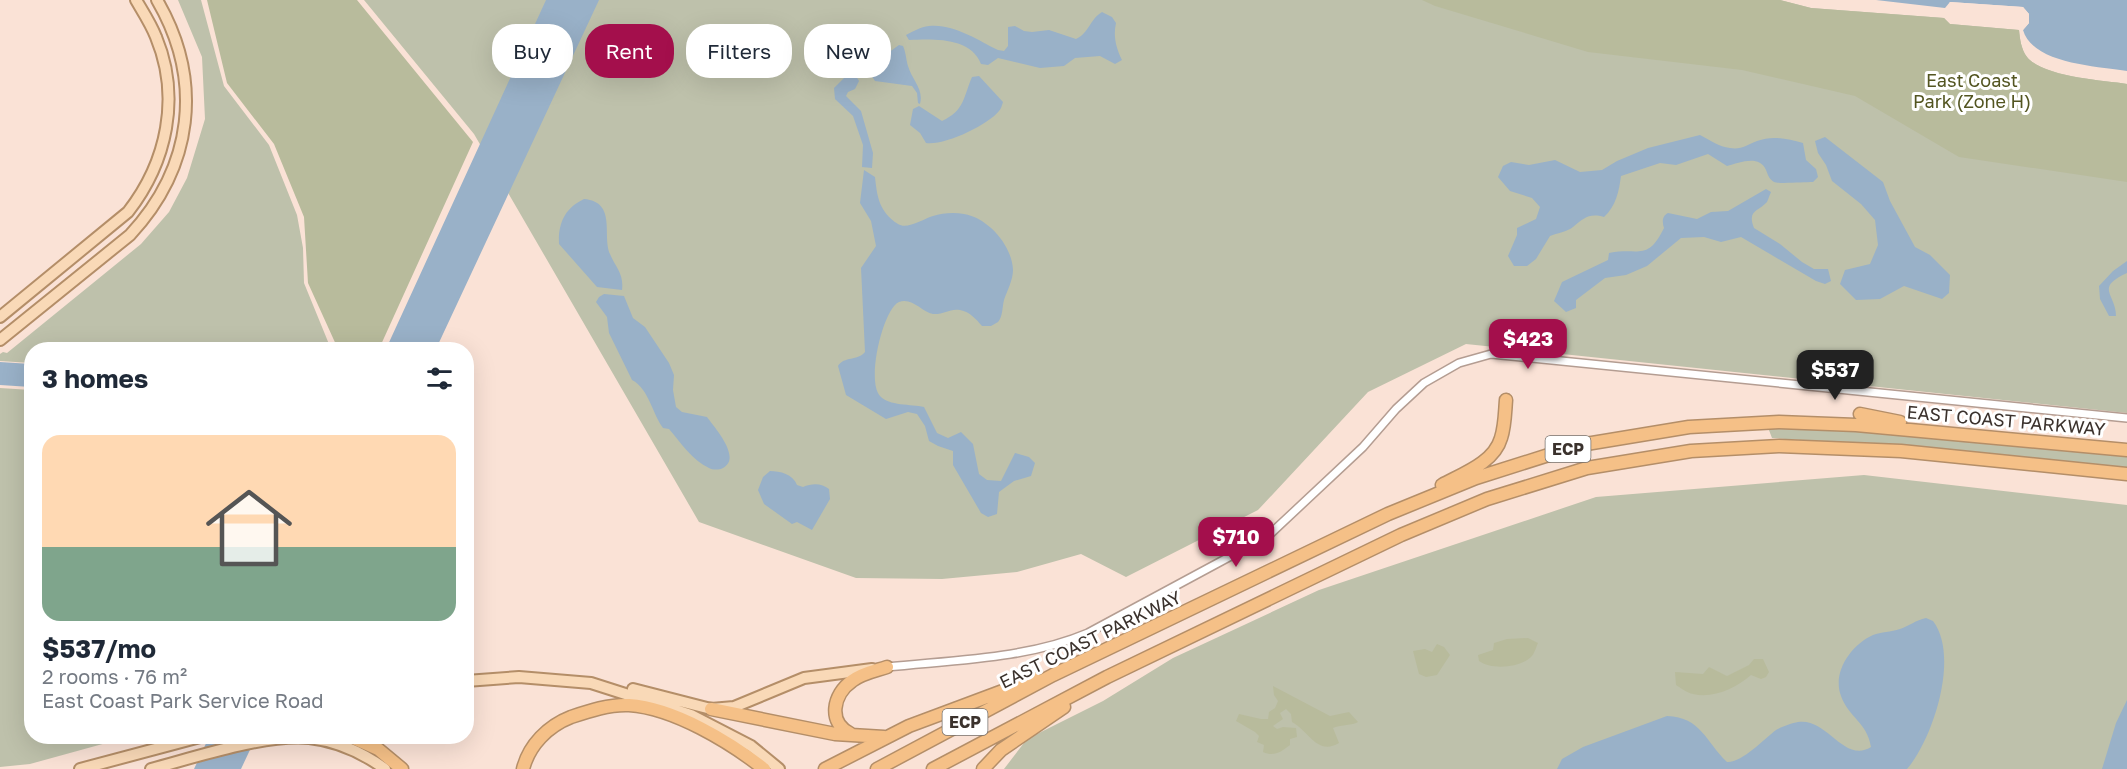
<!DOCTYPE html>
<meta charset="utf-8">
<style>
body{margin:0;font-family:"Golos Text",sans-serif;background:#f2f2f3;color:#1f2937;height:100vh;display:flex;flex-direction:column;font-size:22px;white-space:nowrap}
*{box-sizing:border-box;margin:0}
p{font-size:20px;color:#747a83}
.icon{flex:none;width:33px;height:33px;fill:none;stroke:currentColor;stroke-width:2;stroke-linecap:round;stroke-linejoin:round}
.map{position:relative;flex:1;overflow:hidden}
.drawer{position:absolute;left:24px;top:342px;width:450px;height:402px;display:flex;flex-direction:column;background:#fff;border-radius:24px;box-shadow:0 6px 24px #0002}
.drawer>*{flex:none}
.banner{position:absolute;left:492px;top:24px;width:570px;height:54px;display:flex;gap:12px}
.price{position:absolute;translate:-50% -51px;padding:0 14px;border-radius:12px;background:#a40f4c;color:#fff;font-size:20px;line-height:39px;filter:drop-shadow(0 2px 3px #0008)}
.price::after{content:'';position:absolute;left:50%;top:36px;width:18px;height:14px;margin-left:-9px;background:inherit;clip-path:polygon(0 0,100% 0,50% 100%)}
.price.selected{background:#222;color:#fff}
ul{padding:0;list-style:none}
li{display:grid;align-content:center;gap:12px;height:318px;padding:0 18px}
li span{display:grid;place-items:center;height:186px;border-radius:18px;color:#555}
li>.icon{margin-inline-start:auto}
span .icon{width:108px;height:108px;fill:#fffc;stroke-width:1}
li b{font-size:26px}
h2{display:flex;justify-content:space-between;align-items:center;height:72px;padding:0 18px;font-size:26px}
.chip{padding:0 21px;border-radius:24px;background:#fff;box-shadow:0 6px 24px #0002;font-size:21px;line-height:54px}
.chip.selected{background:#a40f4c;color:#fff}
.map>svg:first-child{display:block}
.green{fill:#bec1ab}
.forest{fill:#b8bb9c}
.water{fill:#99b1c8}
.pier{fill:#fae2d6}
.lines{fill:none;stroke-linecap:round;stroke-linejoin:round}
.minor-casing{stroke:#b49d92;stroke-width:10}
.primary-casing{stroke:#b48e68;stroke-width:14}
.motorway-casing{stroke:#b48e68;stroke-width:15}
.minor{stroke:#fff;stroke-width:7}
.primary{stroke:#f9d9b7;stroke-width:10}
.motorway{stroke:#f5c087;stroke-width:12}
.labels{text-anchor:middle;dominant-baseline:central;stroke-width:6;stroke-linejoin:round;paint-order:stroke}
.shield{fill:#fff;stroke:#76706c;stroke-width:1.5}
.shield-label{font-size:16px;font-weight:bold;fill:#3b322d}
.park-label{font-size:18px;fill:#535521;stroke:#fff}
.street-label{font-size:18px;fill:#3b322d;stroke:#fff}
</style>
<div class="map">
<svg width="2127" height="769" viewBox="0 0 2127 769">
<rect width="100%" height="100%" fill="#fae2d6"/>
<path class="green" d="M178,0H201L224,86L269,145L297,215L303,248L304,283L331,349L32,350L31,363L0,361V354L3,352L7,353L141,244L169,212L187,178L205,119L202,57Z
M364,0H1780L1811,8L1944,18L1950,24L2019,30C2020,39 2021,49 2027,57C2043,77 2102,80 2127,84V413L1466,344L1368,392L1258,510L1126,577L1081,554L1017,572L942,579L856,578L699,522L474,134Z
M0,388L31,390L32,736L128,737L30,764L0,767Z
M1767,425L1969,440L2127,456V468L1968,451L1772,438Z
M1864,475L2127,505V769H1004L1027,739L1103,701L1173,658L1319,590L1596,497Z"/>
<path class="forest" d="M207,0H357L473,142L379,349H338L308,283L304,217L274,144L227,83Z
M1422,0H1780L1811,8L1944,18L1950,24L2019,30C2020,39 2021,49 2027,57C2043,77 2102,80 2127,84V182L1959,157L1855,96L1742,70L1588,52L1435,6Z
M1528,638L1538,643C1536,647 1535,653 1531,657C1520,668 1491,670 1479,661L1478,655L1493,650L1494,643L1507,639Z
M1437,644L1444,647L1450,655L1437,675L1426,677L1419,674L1413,651L1425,649L1432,652Z
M1754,659H1763L1769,672L1766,677L1761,679L1751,675C1736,688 1713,699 1693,694C1687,693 1681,688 1676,685L1675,672L1703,674L1709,667L1727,676L1749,665Z
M1273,686L1330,716L1349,712L1358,722C1352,726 1342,724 1333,728L1339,743C1317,756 1309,731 1292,722L1291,714L1286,709L1280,713L1283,719L1273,726L1277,729L1283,727L1296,728L1297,737L1290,739V745C1281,752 1274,757 1263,752L1264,745L1257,742L1259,736L1255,732L1236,721L1239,714L1261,719H1268L1269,712L1275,708L1278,701L1274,695Z"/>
<path class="water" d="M546,0H599L436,349H386Z
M1876,0H2127V71C2097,66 2033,64 2023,30L2029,23V14L2023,7L1950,2L1945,8Z
M1102,12L1112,17L1116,23C1113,36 1116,48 1122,60L1115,64L1100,56L1075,58L1064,66L1040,68L998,58L988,65L981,64C971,37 933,39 909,40L906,35C914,31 920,27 929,26C952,23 978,40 998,50L1004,51L1008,46V27L1015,26L1024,31L1032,32L1049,30L1076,39C1089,33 1090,19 1102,12Z
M899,45L903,46C906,53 906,59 908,66C912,80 924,89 920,104L918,103L917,93L912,86L875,81L871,75L888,53Z
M850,75L856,76L859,81L855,89L848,92L846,96L861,111L873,153L872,168L862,167L863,145L853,116L835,99L834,88L845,77Z
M979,76L1003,102C1002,105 1001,109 999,111C988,125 944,146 926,143L920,133L910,125L913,109L919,106L942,121C965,110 963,98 972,77Z
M1700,135C1710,140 1719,147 1730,148C1741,150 1747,145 1757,141C1773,135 1787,139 1803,143L1806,160L1816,169L1818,177L1813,182C1805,182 1778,184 1774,182C1769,179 1768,175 1766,170C1759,154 1739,163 1727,166L1708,154L1676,165L1660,163L1621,176C1619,191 1616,206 1604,217C1589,213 1584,218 1573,227C1567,232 1557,233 1550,236L1536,259L1527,266H1514L1508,256L1517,235V228L1536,219L1540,207L1532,198L1510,191L1498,177L1503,166L1511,162L1529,165L1555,160L1580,172L1602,170L1617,161L1648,148Z
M1825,137L1883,182L1890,201L1915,247L1930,255L1950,275L1949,293L1942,299L1904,286L1880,299L1856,300L1840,284L1845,270L1870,264L1878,245L1875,220L1861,204L1832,181L1826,165L1818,153L1815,141Z
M864,170L875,177C877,196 879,212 898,224C907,230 923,219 933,216C942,213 954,212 964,214C988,218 1012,245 1013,270C1013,280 1007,291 1004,300C1002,308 1003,316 998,322L991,326H982C976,319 970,312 960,310C950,308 943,315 933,314C922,312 912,297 899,302C883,309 866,381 880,396C889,406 911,404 924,407L937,433L948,438L961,432L973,444L979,474L987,480L1001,481L1015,453L1029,457L1035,463L1031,476L1014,481L999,492L997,514L988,517L981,513L953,465V451L938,446L929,441L925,426L917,414L908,412L886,419L846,395L838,366C844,356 858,361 865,352L861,268L876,246L871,221L860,203Z
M1766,189L1771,192C1770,194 1768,200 1767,202C1758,212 1747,210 1754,228L1780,244L1802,262L1814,269H1828L1831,281L1825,284L1816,281L1741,237L1721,242L1704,237L1681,238L1647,266L1626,275L1605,278L1576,300V308L1566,312L1554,301L1562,282L1608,260L1609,253C1640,247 1647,262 1664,228C1662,222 1662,216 1668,213L1697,219L1711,212L1728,211Z
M584,199C617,202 602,235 610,254C616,268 624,274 622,290L597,287L559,244C558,223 565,208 584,199Z
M2127,261V273C2094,288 2116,294 2116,316H2109L2100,299L2099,286L2113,271Z
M604,294L624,296L633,318L645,327L669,363L674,375L673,390L676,407L682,412L707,417C715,428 742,458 723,468C719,470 713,470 709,468C693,461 680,442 669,429L663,428C652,413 649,389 632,380L609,333L607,317L596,302L599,297Z
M0,362L31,364V387L0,385Z
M770,471C780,471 793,474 797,485L803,487C812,483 822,483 829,489L830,499L812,530L797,522L792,524L764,504L758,490L763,477Z
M1926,618L1933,621C1960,656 1933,739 1907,769H1557L1562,759L1583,747L1667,716C1701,717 1706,742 1727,762C1742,763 1764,739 1776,730C1781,727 1792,723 1798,722C1827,717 1844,764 1871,747C1867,722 1849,718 1841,696C1832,672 1851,645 1873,635C1881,632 1891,632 1900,629C1909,626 1916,620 1926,618Z
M2127,700V769H2102L2116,723Z
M209,737H256L241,769H194Z"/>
<path class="pier" d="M1950,2L2023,7L2029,14V23L2023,30H2020L2026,22V15L2021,10L1951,5L1945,11Z"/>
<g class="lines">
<defs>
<path id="minor" d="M887,667C953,660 1027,659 1088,633L1268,536L1363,447L1396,409L1424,383L1459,363L1491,354L2127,418"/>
<path id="primary" d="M0,317L128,212C167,162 181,97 156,37C151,24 143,12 136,0
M0,340L130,235C193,167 204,81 157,0
M466,681L519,677L591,683L691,715L751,746L779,769
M633,689L711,709L734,707L804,678L872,669
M80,769L204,736
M151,769C196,757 264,734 309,738C337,741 363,753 385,769"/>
<path id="motorway" d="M1860,414L1900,422
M1442,485C1462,474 1494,463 1501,438C1505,426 1505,412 1506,400
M711,709L835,734L884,737
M851,734C827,723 833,694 852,681C862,673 875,671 887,667
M349,736L378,749L402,769
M523,769C529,745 548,726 571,717C589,711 610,704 629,705C674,708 730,742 764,769
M825,769L909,726L1035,679
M877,769L1053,675L1388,514L1476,478L1580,445L1689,427L1779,422L1856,425L2127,450
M933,769L1107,677L1401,535L1487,499L1587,468L1691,451L1779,446L1901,451L2127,474
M983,769L1001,750L1064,707"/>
</defs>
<use href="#minor" class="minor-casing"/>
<use href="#primary" class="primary-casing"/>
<use href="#motorway" class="motorway-casing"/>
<use href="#minor" class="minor"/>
<use href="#primary" class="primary"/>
<use href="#motorway" class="motorway"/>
</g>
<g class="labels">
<g class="shield">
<rect x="1545.5" y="436" width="45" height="26" rx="4.5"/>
<rect x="942.5" y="709" width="45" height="26" rx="4.5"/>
</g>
<g class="shield-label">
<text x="1568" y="449">ECP</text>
<text x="965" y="722">ECP</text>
</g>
<g class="park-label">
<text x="1972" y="80">East Coast<tspan x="1972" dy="21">Park (Zone H)</tspan></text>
</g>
<g class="street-label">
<text transform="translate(2006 420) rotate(5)">EAST COAST PARKWAY</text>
<text transform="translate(1090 639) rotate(-26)">EAST COAST PARKWAY</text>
</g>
</g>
</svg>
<b class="price" style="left:1528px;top:370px">$423</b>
<b class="price selected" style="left:1835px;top:401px">$537</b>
<b class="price" style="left:1236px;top:568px">$710</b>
<div class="banner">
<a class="chip">Buy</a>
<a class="chip selected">Rent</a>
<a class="chip">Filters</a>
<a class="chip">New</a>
</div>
<section class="drawer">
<h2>3 homes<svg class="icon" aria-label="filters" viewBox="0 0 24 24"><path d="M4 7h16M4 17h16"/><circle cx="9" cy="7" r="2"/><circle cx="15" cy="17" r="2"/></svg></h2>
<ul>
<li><span style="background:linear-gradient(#ffd9b3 60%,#7fa58c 0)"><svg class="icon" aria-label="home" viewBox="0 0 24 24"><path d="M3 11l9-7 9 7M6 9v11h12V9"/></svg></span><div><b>$537/mo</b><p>2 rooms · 76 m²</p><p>East Coast Park Service Road</p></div></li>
</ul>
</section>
</div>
